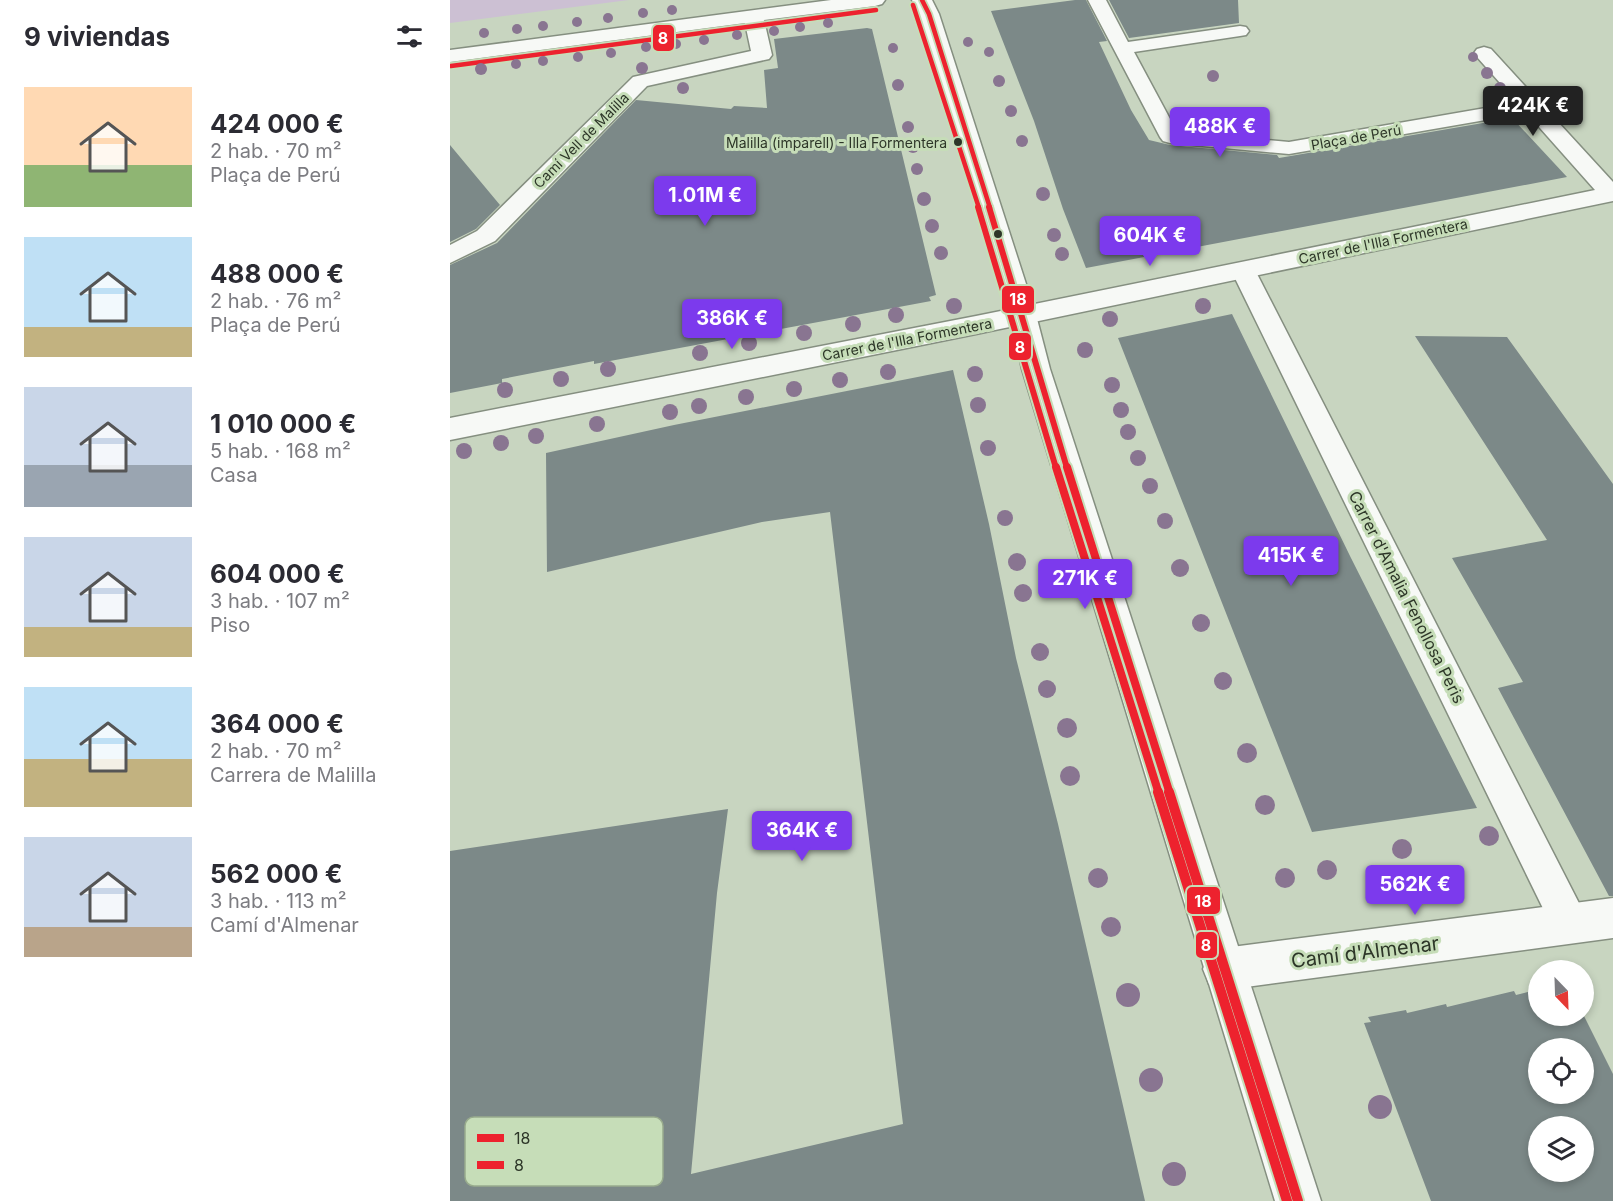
<!DOCTYPE html>
<html lang="es">
<meta charset="utf-8">
<style>
body{margin:0;font-family:Inter,sans-serif;background:#f2f2f3;color:#2b2b33;height:100vh;display:flex;flex-direction:column;font-size:22px;white-space:nowrap}
*{box-sizing:border-box;margin:0}
p{font-size:20px;color:#7c7c81}
.icon{flex:none;width:33px;height:33px;fill:none;stroke:currentColor;stroke-width:2;stroke-linecap:round;stroke-linejoin:round}
.map{position:relative;flex:1;overflow:hidden}
.panel{display:flex;flex-direction:column;background:#fff;width:450px}
.panel>*{flex:none}
.needle{width:39px;rotate:157deg}
.tools{position:absolute;left:1078px;top:960px;display:grid;gap:12px}
.tools a{display:grid;place-items:center;width:66px;height:66px;border-radius:50%;background:#fff;box-shadow:0 3px 9px #0003;font-size:30px}
.price{position:absolute;translate:-50% -51px;padding:0 14px;border-radius:6px;background:#7c3aed;color:#fff;font-size:20px;line-height:39px;filter:drop-shadow(0 2px 3px #0008)}
.price::after{content:'';position:absolute;left:50%;top:36px;width:18px;height:14px;margin-left:-9px;background:inherit;clip-path:polygon(0 0,100% 0,50% 100%)}
.price.current{background:#222;color:#fff}
ul{padding:0;list-style:none}
li{display:flex;align-items:center;gap:18px;height:150px;padding:0 24px}
li span{display:grid;place-items:center;flex:none;width:168px;height:120px;border-radius:0px;color:#555}
li>.icon{margin-inline-start:auto}
span .icon{width:72px;height:72px;fill:#fffc;stroke-width:1}
li b{font-size:26px}
h2{display:flex;justify-content:space-between;align-items:center;height:72px;padding:0 24px;font-size:26px}
main{display:flex;flex:1;min-height:0}
.map>svg:first-child{display:block}
.green{fill:#ccc0d3}
.building{fill:#7c8988;fill-rule:evenodd}
.lines{fill:none;stroke-linecap:round;stroke-linejoin:round}
.pedestrian-casing{stroke:#858f80;stroke-width:3}
.minor-casing{stroke:#858f80;stroke-width:3}
.tertiary-casing{stroke:#858f80;stroke-width:3}
.pedestrian{fill:#f7f9f6;fill-rule:evenodd}
.minor{fill:#f7f9f6;fill-rule:evenodd}
.tertiary{fill:#f7f9f6;fill-rule:evenodd}
.bus-1-far3-casing{stroke:#c6ddb8;stroke-width:8}
.bus-1-far2-casing{stroke:#c6ddb8;stroke-width:10}
.bus-1-far1-casing{stroke:#c6ddb8;stroke-width:12}
.bus-1-casing{stroke:#c6ddb8;stroke-width:14}
.bus-2-far3-casing{stroke:#c6ddb8;stroke-width:8}
.bus-2-far2-casing{stroke:#c6ddb8;stroke-width:10}
.bus-2-far1-casing{stroke:#c6ddb8;stroke-width:12}
.bus-2-casing{stroke:#c6ddb8;stroke-width:14}
.bus-1-far3{stroke:#ed222e;stroke-width:4.5}
.bus-1-far2{stroke:#ed222e;stroke-width:6}
.bus-1-far1{stroke:#ed222e;stroke-width:8}
.bus-1{stroke:#ed222e;stroke-width:10}
.bus-2-far3{stroke:#ed222e;stroke-width:4.5}
.bus-2-far2{stroke:#ed222e;stroke-width:6}
.bus-2-far1{stroke:#ed222e;stroke-width:8}
.bus-2{stroke:#ed222e;stroke-width:10}
.tree{fill:#897591}
.bus-dot{fill:#2d3628;stroke:#c6ddb8;stroke-width:2}
.labels{text-anchor:middle;dominant-baseline:central;stroke-width:6;stroke-linejoin:round;paint-order:stroke}
.far-street-label{font-size:14px;fill:#2d3628;stroke:#c6ddb8}
.bus-label{font-size:14px;fill:#2d3628;stroke:#c6ddb8;text-anchor:end}
.street-label{font-size:16px;fill:#2d3628;stroke:#c6ddb8}
.near-street-label{font-size:20px;fill:#2d3628;stroke:#c6ddb8}
.key{fill:#c6ddb8;stroke:#98ab8d;stroke-width:1.5}
.key-label{font-size:16px;fill:#2d3628}
.line-badge{stroke:#c6ddb8;stroke-width:2}
.badge-label{font-size:16px;text-anchor:middle;font-weight:bold;fill:#fff}
</style>
<main>
<section class="panel">
<h2>9 viviendas<svg class="icon" aria-label="filters" viewBox="0 0 24 24"><path d="M4 7h16M4 17h16"/><circle cx="9" cy="7" r="2"/><circle cx="15" cy="17" r="2"/></svg></h2>
<ul>
<li><span style="background:linear-gradient(#ffd9b3 65%,#8fb573 0)"><svg class="icon" aria-label="home" viewBox="0 0 24 24"><path d="M3 11l9-7 9 7M6 9v11h12V9"/></svg></span><div><b>424 000 €</b><p>2 hab. · 70 m²</p><p>Plaça de Perú</p></div></li>
<li><span style="background:linear-gradient(#bfe0f5 75%,#c2b280 0)"><svg class="icon" aria-label="home" viewBox="0 0 24 24"><path d="M3 11l9-7 9 7M6 9v11h12V9"/></svg></span><div><b>488 000 €</b><p>2 hab. · 76 m²</p><p>Plaça de Perú</p></div></li>
<li><span style="background:linear-gradient(#c9d6e8 65%,#9aa5b1 0)"><svg class="icon" aria-label="home" viewBox="0 0 24 24"><path d="M3 11l9-7 9 7M6 9v11h12V9"/></svg></span><div><b>1 010 000 €</b><p>5 hab. · 168 m²</p><p>Casa</p></div></li>
<li><span style="background:linear-gradient(#c9d6e8 75%,#c2b280 0)"><svg class="icon" aria-label="home" viewBox="0 0 24 24"><path d="M3 11l9-7 9 7M6 9v11h12V9"/></svg></span><div><b>604 000 €</b><p>3 hab. · 107 m²</p><p>Piso</p></div></li>
<li><span style="background:linear-gradient(#bfe0f5 60%,#c2b280 0)"><svg class="icon" aria-label="home" viewBox="0 0 24 24"><path d="M3 11l9-7 9 7M6 9v11h12V9"/></svg></span><div><b>364 000 €</b><p>2 hab. · 70 m²</p><p>Carrera de Malilla</p></div></li>
<li><span style="background:linear-gradient(#c9d6e8 75%,#b9a48a 0)"><svg class="icon" aria-label="home" viewBox="0 0 24 24"><path d="M3 11l9-7 9 7M6 9v11h12V9"/></svg></span><div><b>562 000 €</b><p>3 hab. · 113 m²</p><p>Camí d'Almenar</p></div></li>
</ul>
</section>
<div class="map">
<svg width="1163" height="1201" viewBox="0 0 1163 1201">
<rect width="100%" height="100%" fill="#c8d5c0"/>
<path class="green" d="M0,0H179L0,23Z"/>
<path class="building" d="M625,0H636L657,41L649,42L681,110L699,140L720,145L827,155L829,158L1062,118L1117,177L636,268L613,209L584,121L541,11Z
M659,0H788L789,23L679,38Z
M417,28L422,29L486,295L479,297L481,301L144,364V361L52,379V383L0,393V265L47,243L186,100L281,109L284,106L317,108L314,70L328,68L324,39Z
M0,145L50,205L26,229L0,242Z
M782,314L901,558L1027,808L862,832L668,338Z
M965,336L1057,337L1163,484V896H1159L1048,688L1073,682L1002,558L1097,540Z
M503,370L539,524L566,658L608,824L695,1201H0V851L278,809L267,893L241,1174L453,1124L380,512L312,522L97,572L96,453L224,425Z
M1089,989V1016H1134L1163,1074V1201H981L914,1023L921,1022L918,1017L956,1010L957,1013L996,1004L997,1007L1064,991L1066,995ZM1089,1048H1134V1094H1089ZM1089,1126H1134V1172H1089Z"/>
<g class="lines">
<defs>
<path id="pedestrian" d="M638,0H656L678,42L790,26L796,27L799,31L796,35L790,36L684,52L727,132L839,142L1082,100L1089,102L1092,106L1089,110L1082,112L839,154L720,143L713,141L710,137Z
M793,263L801,265L805,270L1133,911L1138,924L1133,937L1120,942L1107,937L781,270L785,265Z"/>
<path id="minor" d="M381,0H435L432,4L425,6L314,20L322,55L319,59L197,86L45,241L0,263V245L27,231L183,77L301,51L295,23L0,62V50Z
M1034,47L1041,49L1163,182V201L526,334L0,440V418L526,316L1145,190L1027,57L1024,53L1027,49Z
M1163,898V938L774,990L759,984L753,969L759,954L774,948Z"/>
<path id="tertiary" d="M462,0H482L489,14L586,315L600,369L871,1201H825L572,369L560,315L469,14Z"/>
</defs>
<use href="#pedestrian" class="pedestrian-casing"/>
<use href="#minor" class="minor-casing"/>
<use href="#tertiary" class="tertiary-casing"/>
<use href="#pedestrian" class="pedestrian"/>
<use href="#minor" class="minor"/>
<use href="#tertiary" class="tertiary"/>
<defs>
<path id="bus-1-far3" d="M472,0L479,14L540,208"/>
<path id="bus-1-far2" d="M539,207L617,468"/>
<path id="bus-1-far1" d="M617,467L720,794"/>
<path id="bus-1" d="M719,792L848,1201"/>
<path id="bus-2-far3" d="M463,5L529,208
M1,66L426,10"/>
<path id="bus-2-far2" d="M528,207L606,468"/>
<path id="bus-2-far1" d="M606,467L709,794"/>
<path id="bus-2" d="M708,792L837,1201"/>
</defs>
<use href="#bus-1-far3" class="bus-1-far3-casing"/>
<use href="#bus-1-far2" class="bus-1-far2-casing"/>
<use href="#bus-1-far1" class="bus-1-far1-casing"/>
<use href="#bus-1" class="bus-1-casing"/>
<use href="#bus-2-far3" class="bus-2-far3-casing"/>
<use href="#bus-2-far2" class="bus-2-far2-casing"/>
<use href="#bus-2-far1" class="bus-2-far1-casing"/>
<use href="#bus-2" class="bus-2-casing"/>
<use href="#bus-1-far3" class="bus-1-far3"/>
<use href="#bus-1-far2" class="bus-1-far2"/>
<use href="#bus-1-far1" class="bus-1-far1"/>
<use href="#bus-1" class="bus-1"/>
<use href="#bus-2-far3" class="bus-2-far3"/>
<use href="#bus-2-far2" class="bus-2-far2"/>
<use href="#bus-2-far1" class="bus-2-far1"/>
<use href="#bus-2" class="bus-2"/>
</g>
<g class="tree">
<circle cx="222" cy="10" r="5"/>
<circle cx="193" cy="13" r="5"/>
<circle cx="158" cy="18" r="5"/>
<circle cx="127" cy="22" r="5"/>
<circle cx="378" cy="23" r="5"/>
<circle cx="93" cy="26" r="5"/>
<circle cx="350" cy="27" r="5"/>
<circle cx="67" cy="29" r="5"/>
<circle cx="324" cy="31" r="5"/>
<circle cx="34" cy="33" r="5"/>
<circle cx="287" cy="35" r="5"/>
<circle cx="254" cy="40" r="5"/>
<circle cx="518" cy="42" r="5"/>
<circle cx="226" cy="44" r="5"/>
<circle cx="196" cy="47" r="5"/>
<circle cx="443" cy="48" r="5"/>
<circle cx="539" cy="52" r="5"/>
<circle cx="161" cy="53" r="5"/>
<circle cx="128" cy="57" r="5"/>
<circle cx="1023" cy="57" r="5"/>
<circle cx="93" cy="61" r="5"/>
<circle cx="66" cy="64" r="5"/>
<circle cx="192" cy="68" r="6"/>
<circle cx="31" cy="69" r="6"/>
<circle cx="1037" cy="73" r="6"/>
<circle cx="763" cy="76" r="6"/>
<circle cx="549" cy="81" r="6"/>
<circle cx="448" cy="85" r="6"/>
<circle cx="233" cy="88" r="6"/>
<circle cx="1050" cy="88" r="6"/>
<circle cx="561" cy="111" r="6"/>
<circle cx="458" cy="127" r="6"/>
<circle cx="572" cy="141" r="6"/>
<circle cx="463" cy="147" r="6"/>
<circle cx="467" cy="169" r="6"/>
<circle cx="593" cy="194" r="7"/>
<circle cx="474" cy="199" r="7"/>
<circle cx="482" cy="226" r="7"/>
<circle cx="604" cy="235" r="7"/>
<circle cx="491" cy="253" r="7"/>
<circle cx="612" cy="254" r="7"/>
<circle cx="504" cy="306" r="8"/>
<circle cx="753" cy="306" r="8"/>
<circle cx="446" cy="315" r="8"/>
<circle cx="660" cy="319" r="8"/>
<circle cx="403" cy="324" r="8"/>
<circle cx="354" cy="333" r="8"/>
<circle cx="299" cy="343" r="8"/>
<circle cx="635" cy="350" r="8"/>
<circle cx="250" cy="353" r="8"/>
<circle cx="158" cy="369" r="8"/>
<circle cx="438" cy="372" r="8"/>
<circle cx="525" cy="374" r="8"/>
<circle cx="111" cy="379" r="8"/>
<circle cx="390" cy="380" r="8"/>
<circle cx="662" cy="385" r="8"/>
<circle cx="344" cy="389" r="8"/>
<circle cx="55" cy="390" r="8"/>
<circle cx="296" cy="397" r="8"/>
<circle cx="528" cy="405" r="8"/>
<circle cx="249" cy="406" r="8"/>
<circle cx="671" cy="410" r="8"/>
<circle cx="220" cy="412" r="8"/>
<circle cx="147" cy="424" r="8"/>
<circle cx="678" cy="432" r="8"/>
<circle cx="86" cy="436" r="8"/>
<circle cx="51" cy="443" r="8"/>
<circle cx="538" cy="448" r="8"/>
<circle cx="14" cy="451" r="8"/>
<circle cx="688" cy="458" r="8"/>
<circle cx="700" cy="486" r="8"/>
<circle cx="555" cy="518" r="8"/>
<circle cx="715" cy="521" r="8"/>
<circle cx="567" cy="562" r="9"/>
<circle cx="730" cy="568" r="9"/>
<circle cx="573" cy="593" r="9"/>
<circle cx="751" cy="623" r="9"/>
<circle cx="590" cy="652" r="9"/>
<circle cx="773" cy="681" r="9"/>
<circle cx="597" cy="689" r="9"/>
<circle cx="617" cy="728" r="10"/>
<circle cx="797" cy="753" r="10"/>
<circle cx="620" cy="776" r="10"/>
<circle cx="815" cy="805" r="10"/>
<circle cx="1039" cy="836" r="10"/>
<circle cx="952" cy="849" r="10"/>
<circle cx="877" cy="870" r="10"/>
<circle cx="648" cy="878" r="10"/>
<circle cx="835" cy="878" r="10"/>
<circle cx="661" cy="927" r="10"/>
<circle cx="678" cy="995" r="12"/>
<circle cx="701" cy="1080" r="12"/>
<circle cx="930" cy="1107" r="12"/>
<circle cx="724" cy="1174" r="12"/>
</g>
<g class="bus-dot">
<circle cx="508" cy="142" r="5"/>
<circle cx="548" cy="234" r="5"/>
</g>
<g class="labels">
<g class="far-street-label">
<text transform="translate(906 137) rotate(-10)">Plaça de Perú</text>
<text transform="translate(131 140) rotate(-45)">Camí Vell de Malilla</text>
<text transform="translate(933 241) rotate(-12)">Carrer de l'Illa Formentera</text>
<text transform="translate(457 339) rotate(-11)">Carrer de l'Illa Formentera</text>
</g>
<g class="bus-label">
<text x="497" y="142">Malilla (imparell) - Illa Formentera</text>
</g>
<g class="street-label">
<text transform="translate(957 597) rotate(63)">Carrer d'Amalia Fenollosa Peris</text>
</g>
<g class="near-street-label">
<text transform="translate(915 952) rotate(-7)">Camí d'Almenar</text>
</g>
</g>
<rect x="15" y="1117" width="198" height="69" rx="9" class="key"/>
<rect x="27" y="1134" width="27" height="8" fill="#ed222e"/>
<rect x="27" y="1161" width="27" height="8" fill="#ed222e"/>
<g class="key-label">
<text x="64" y="1144">18</text>
<text x="64" y="1171">8</text>
</g>
<g class="line-badge">
<rect x="202" y="24" width="23" height="28" rx="6" fill="#ed222e"/>
<rect x="551" y="285" width="34" height="29" rx="6" fill="#ed222e"/>
<rect x="558" y="332" width="24" height="29" rx="6" fill="#ed222e"/>
<rect x="736" y="886" width="35" height="29" rx="6" fill="#ed222e"/>
<rect x="745" y="931" width="23" height="28" rx="6" fill="#ed222e"/>
</g>
<g class="badge-label">
<text x="213" y="44">8</text>
<text x="568" y="305">18</text>
<text x="570" y="353">8</text>
<text x="753" y="907">18</text>
<text x="756" y="951">8</text>
</g>
</svg>
<div class="tools">
<a><svg class="needle" viewBox="-14 -14 28 28"><path d="M0-13l5 13h-10z" fill="#e53935"/><path d="M0 13l5-13h-10z" fill="#7c7c81"/></svg></a>
<a><svg class="icon" aria-label="locate" viewBox="0 0 24 24"><circle cx="12" cy="12" r="6"/><path d="M12 2v4M12 18v4M2 12h4M18 12h4"/></svg></a>
<a><svg class="icon" aria-label="layers" viewBox="0 0 24 24"><path d="M12 4l9 5-9 5-9-5zM3 14l9 5 9-5"/></svg></a>
</div>
<b class="price current" style="left:1083px;top:137px">424K €</b>
<b class="price" style="left:770px;top:158px">488K €</b>
<b class="price" style="left:255px;top:227px">1.01M €</b>
<b class="price" style="left:700px;top:267px">604K €</b>
<b class="price" style="left:282px;top:350px">386K €</b>
<b class="price" style="left:841px;top:587px">415K €</b>
<b class="price" style="left:635px;top:610px">271K €</b>
<b class="price" style="left:352px;top:862px">364K €</b>
<b class="price" style="left:965px;top:916px">562K €</b>
</div>
</main>
